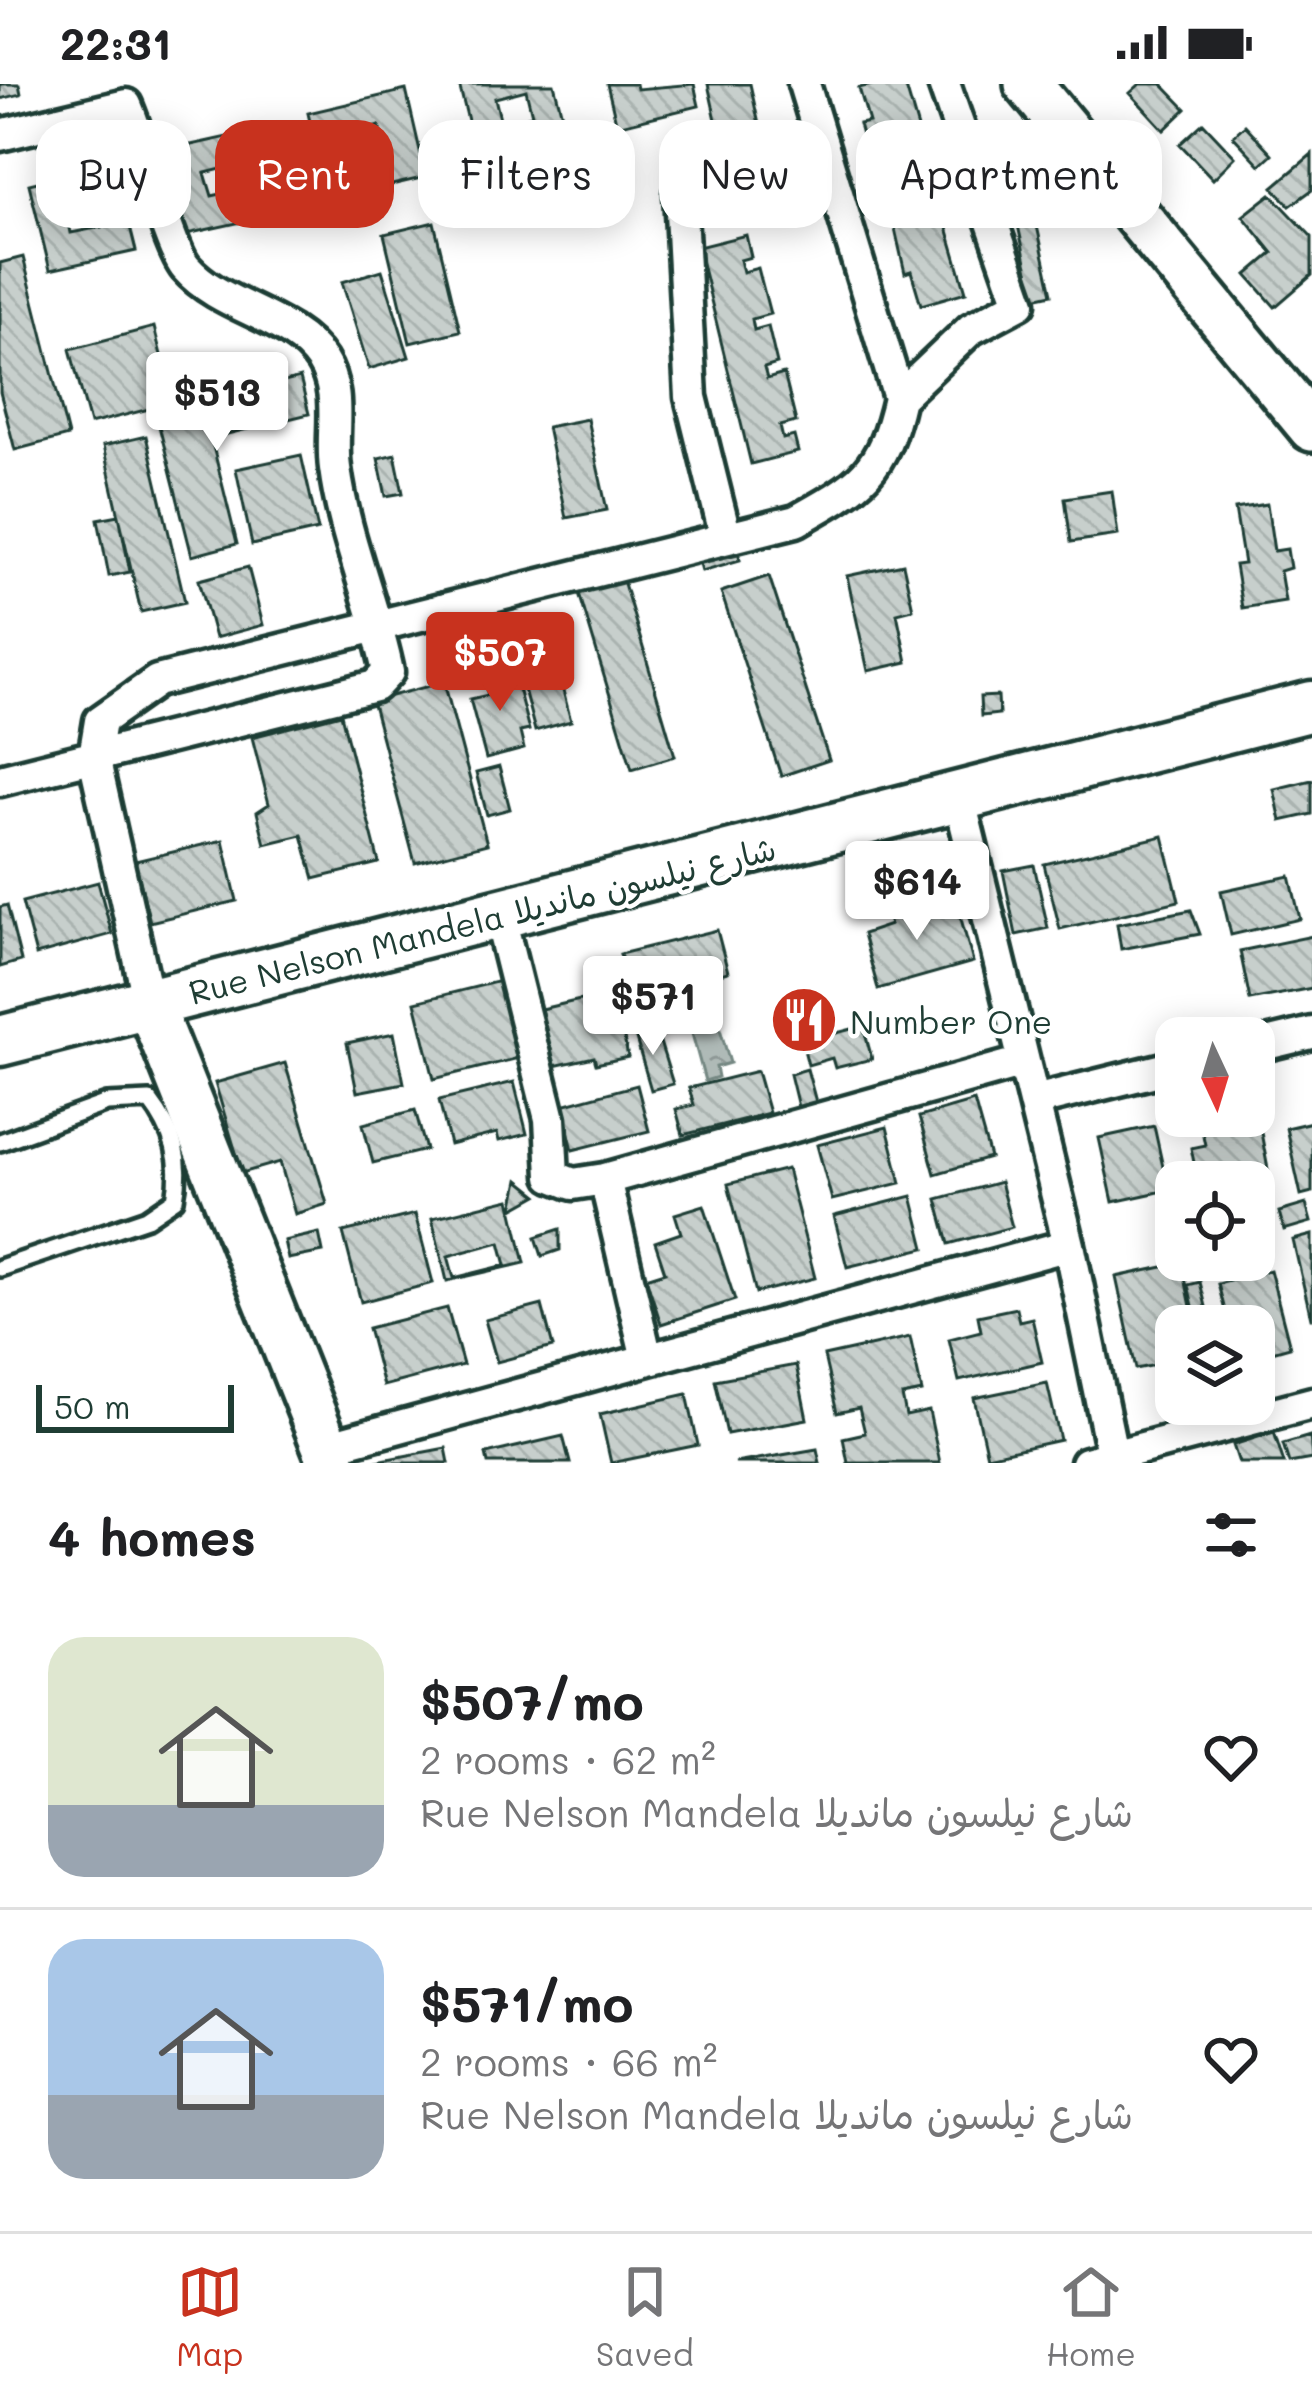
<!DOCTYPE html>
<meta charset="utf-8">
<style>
body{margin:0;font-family:Mali,"Playpen Sans Arabic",sans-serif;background:#f2f2f2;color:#202124;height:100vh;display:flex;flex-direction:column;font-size:45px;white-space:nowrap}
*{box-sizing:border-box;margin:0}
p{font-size:39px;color:#757577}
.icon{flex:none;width:66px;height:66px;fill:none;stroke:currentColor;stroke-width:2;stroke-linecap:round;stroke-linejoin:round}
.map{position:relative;height:1379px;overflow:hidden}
.drawer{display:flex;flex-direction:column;background:#fff;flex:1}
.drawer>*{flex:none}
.guide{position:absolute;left:36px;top:36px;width:1242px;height:108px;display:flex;gap:24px}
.needle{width:78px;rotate:176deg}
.fabs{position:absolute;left:1155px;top:933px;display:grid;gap:24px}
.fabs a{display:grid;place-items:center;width:120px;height:120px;border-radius:24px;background:#fff;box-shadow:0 6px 30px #0003;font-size:60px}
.scale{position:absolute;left:36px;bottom:30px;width:198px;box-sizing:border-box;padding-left:12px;border:6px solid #1f3d34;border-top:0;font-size:33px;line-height:42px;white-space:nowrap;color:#1f3d34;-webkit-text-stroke:9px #fff;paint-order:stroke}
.price{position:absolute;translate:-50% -102px;padding:0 27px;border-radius:12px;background:#fff;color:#222;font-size:39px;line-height:78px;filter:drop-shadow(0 3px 6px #0008)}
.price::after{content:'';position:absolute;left:50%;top:72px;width:36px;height:27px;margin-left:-18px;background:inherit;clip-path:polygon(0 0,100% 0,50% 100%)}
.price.on{background:#c8321e;color:#fff}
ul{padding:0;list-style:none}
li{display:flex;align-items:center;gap:36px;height:300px;padding:0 48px}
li+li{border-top:3px solid #e0e0e0}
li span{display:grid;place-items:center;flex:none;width:336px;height:240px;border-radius:36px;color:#555}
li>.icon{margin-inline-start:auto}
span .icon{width:144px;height:144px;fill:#fffc;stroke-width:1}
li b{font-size:51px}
h2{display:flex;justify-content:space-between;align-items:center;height:144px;padding:0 48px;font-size:51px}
.chip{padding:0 42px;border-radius:36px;background:#fff;box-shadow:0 6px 30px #0003;font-size:42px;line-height:108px}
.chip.on{background:#c8321e;color:#fff}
.status{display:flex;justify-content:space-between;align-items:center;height:84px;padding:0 60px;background:#fff;direction:ltr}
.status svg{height:33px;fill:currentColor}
.tabs{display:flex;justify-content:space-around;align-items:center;height:168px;border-top:3px solid #e0e0e0;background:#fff;font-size:33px;color:#757577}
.tabs a{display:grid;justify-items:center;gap:6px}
.tabs .on{color:#c8321e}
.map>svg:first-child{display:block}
.water{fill:url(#water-ripples);stroke:#758883;stroke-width:3}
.building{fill:url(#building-back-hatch);stroke:#1f3d34;stroke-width:3;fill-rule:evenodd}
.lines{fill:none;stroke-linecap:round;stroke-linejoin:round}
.lane-casing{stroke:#1f3d34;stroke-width:24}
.street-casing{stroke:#1f3d34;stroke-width:39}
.secondary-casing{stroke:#1f3d34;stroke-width:54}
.primary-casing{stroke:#1f3d34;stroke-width:57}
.lane{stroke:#fff;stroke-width:15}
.street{stroke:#fff;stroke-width:30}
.secondary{stroke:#fff;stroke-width:45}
.primary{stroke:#fff;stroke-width:48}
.labels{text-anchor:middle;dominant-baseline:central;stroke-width:9;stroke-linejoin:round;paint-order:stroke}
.street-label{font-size:33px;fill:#1f3d34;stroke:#fff}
.poi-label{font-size:33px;fill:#1f3d34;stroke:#fff;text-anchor:start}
</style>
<div class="status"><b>22:31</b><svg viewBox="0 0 49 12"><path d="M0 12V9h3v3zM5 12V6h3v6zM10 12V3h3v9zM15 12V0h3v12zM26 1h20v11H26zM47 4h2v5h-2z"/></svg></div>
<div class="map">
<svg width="1312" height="1379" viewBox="0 0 1312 1379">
<defs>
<pattern id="water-ripples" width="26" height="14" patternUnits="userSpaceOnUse" patternTransform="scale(3)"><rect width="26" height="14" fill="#afbab7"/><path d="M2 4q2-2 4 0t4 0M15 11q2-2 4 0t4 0" fill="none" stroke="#8e9896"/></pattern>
<pattern id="building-back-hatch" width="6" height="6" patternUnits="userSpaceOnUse" patternTransform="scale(3)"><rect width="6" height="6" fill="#c7cfcc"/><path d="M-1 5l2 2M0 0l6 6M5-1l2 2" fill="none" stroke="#aab3b0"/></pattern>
</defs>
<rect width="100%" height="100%" fill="#fff"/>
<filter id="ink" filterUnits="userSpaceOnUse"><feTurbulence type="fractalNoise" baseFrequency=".00833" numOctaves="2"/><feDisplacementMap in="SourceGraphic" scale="24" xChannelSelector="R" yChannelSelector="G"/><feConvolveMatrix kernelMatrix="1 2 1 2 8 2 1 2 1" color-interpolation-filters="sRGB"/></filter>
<g filter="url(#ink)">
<path class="water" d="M718,938L730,979L716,983L718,993L705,997L691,946Z"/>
<path class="building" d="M0,0H19L21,10L0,15Z
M459,0H554L568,55L478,77ZM526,6L532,31L501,39L495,14Z
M607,0H636L637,5L694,0L699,22L617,42Z
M708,0H750L760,45L720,54Z
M875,0H905L966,208L921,221L911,187L905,189L881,83L872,86L859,40L869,38L859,4Z
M1140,0H1162L1186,25L1164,46L1130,9Z
M406,6L426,93L328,116L308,29ZM379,42L387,67L356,76L349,52Z
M1203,39L1235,73L1213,95L1180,60Z
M1245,41L1272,70L1260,81L1233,52Z
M259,46L278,130L182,151L164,67ZM237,81L243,105L212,112L205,89Z
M1013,52L1017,72L1035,68L1042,98L1028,101L1052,210L1034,214L999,55Z
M1312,70V106L1290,122L1273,103Z
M114,79L136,167L50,186L29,100ZM96,119L101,143L71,149L66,125Z
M1271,110L1312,153V191L1275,223L1247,191L1273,169L1243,132Z
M434,138L460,247L410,259L384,150Z
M746,151L751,173L740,176L743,188L758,184L770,230L752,235L754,246L768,242L777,280L764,284L767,295L784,290L796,338L780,342L783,355L794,352L798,368L751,380L698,163Z
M23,173L68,352L15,366L0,308V179Z
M382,186L409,273L369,285L342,198Z
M154,243L173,319L90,340L70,265Z
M300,294L309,330L211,354L237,460L192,472L156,330Z
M587,335L607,426L566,434L547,343Z
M146,352L185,518L141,528L103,362Z
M395,370L403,409L386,412L378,374Z
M301,371L318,446L252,461L236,385Z
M1112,407L1118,451L1071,458L1065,414Z
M1267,420L1274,467L1287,465L1290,484L1280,487L1285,517L1242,524L1235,481L1244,480L1235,425Z
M119,431L130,488L109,492L98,435Z
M737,462L740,476L702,487L698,472Z
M903,480L913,525L897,529L907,578L868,587L847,492Z
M248,483L263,541L215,554L199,496Z
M769,492L829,676L781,692L721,508Z
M623,496L675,672L632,685L579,509Z
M552,565L571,637L535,647L516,575Z
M512,582L529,646L520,648L524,665L486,675L470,615L488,611L482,590Z
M444,598L487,760L415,779L372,617Z
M998,612L999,630L981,632L980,613Z
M341,630L379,779L314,795L302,751L265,760L257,728L269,720L252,653Z
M499,683L510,725L487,731L476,689Z
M1312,696V730L1281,737L1274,705Z
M1163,752L1179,817L1060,845L1044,780Z
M223,756L237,817L150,838L135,777Z
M1034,781L1048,844L1016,851L1003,787Z
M1290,792L1300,835L1231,851L1221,807Z
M98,798L112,850L36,871L22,818Z
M928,812L934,831L958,824L973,878L878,905L863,850L890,841L885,824Z
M7,821L21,877L0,883V823Z
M1191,826L1200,850L1121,865L1117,840Z
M717,846L728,888L632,913L620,870Z
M1312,852V904L1250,916L1240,867Z
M500,897L519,974L434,995L415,918Z
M602,911L611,947L622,945L628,973L596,980L594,973L554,982L541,925Z
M655,942L673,1000L651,1006L634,948Z
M863,942L872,975L835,984L832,974L808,981L802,958Z
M394,949L404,999L357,1008L347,959Z
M285,979L327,1120L295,1130L280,1078L242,1089L215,999Z
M807,985L816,1018L798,1023L790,990Z
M757,987L769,1029L683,1051L676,1025L694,1021L689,1004Z
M514,998L527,1050L499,1057L497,1049L450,1061L439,1016Z
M637,1001L649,1047L573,1066L562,1021Z
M974,1017L990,1074L935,1090L919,1033Z
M1255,1017L1271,1101L1198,1098L1191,1064L1205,1061L1199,1032H1254Z
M415,1026L426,1066L373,1079L363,1040Z
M1312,1038V1108L1301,1111L1286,1044Z
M1154,1042L1168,1106L1113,1118L1099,1054Z
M887,1043L901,1099L832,1116L817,1061Z
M787,1085L815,1194L756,1209L728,1100Z
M519,1096L538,1111L513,1125Z
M1000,1098L1012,1143L949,1160L937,1115Z
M912,1112L925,1164L847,1183L834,1132Z
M510,1115L525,1179L447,1197L432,1134Z
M1306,1120L1311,1138L1284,1146L1279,1128Z
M704,1121L735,1216L661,1240L646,1194L665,1188L655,1158L681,1149L675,1130Z
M415,1130L433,1199L361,1218L343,1148Z
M560,1145V1166L542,1172L536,1153Z
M319,1149L323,1168L288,1175L284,1157Z
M1312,1151V1234H1311L1293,1156Z
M500,1158L506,1181L454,1194L448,1172Z
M1182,1179L1195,1242H1176V1277L1136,1285L1116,1193Z
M1270,1186L1290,1263L1254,1273V1242H1229L1218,1200Z
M1200,1198L1208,1231L1196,1234L1188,1201Z
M542,1221L553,1263L497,1278L485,1236Z
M447,1224L463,1281L383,1302L368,1244Z
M1016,1224L1019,1237L1032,1234L1042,1278L959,1297L949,1255L981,1247L978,1232Z
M910,1253L922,1308L902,1312L906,1332L929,1327L940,1379H848L843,1354L865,1349L859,1324L837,1329L824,1272Z
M796,1281L807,1335L727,1350L715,1296Z
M1047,1299L1060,1356L987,1372L974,1314Z
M687,1310L698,1361L611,1379L600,1330Z
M1274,1348L1284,1379H1239L1233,1361Z
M563,1352L570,1379H488L486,1370Z
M1310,1352L1312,1375L1289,1379L1283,1360Z
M446,1364L449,1379H377V1377Z
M817,1365L820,1379H735Z"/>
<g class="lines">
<defs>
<path id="lane" d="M0,1058L107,1019L150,1017C173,1047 183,1077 175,1115L147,1134L0,1184"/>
<path id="street" d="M0,51L126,21C142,56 168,163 186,184C222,225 292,231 322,277C343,310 330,348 335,384C344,454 374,519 388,588L375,602L0,696
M899,314L971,245L1020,219L944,0
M726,454L691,313L680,110L708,88L819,55
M959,713L1069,1161L1114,1379
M499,830L550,1035L553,1092L573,1100L605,1095
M149,919L94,673L100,637L157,597L796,437C862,400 882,389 899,314L804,0
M1254,963L1312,949
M1034,1017L1176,982
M647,1275L605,1095L1023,978
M326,1363L1069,1161
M1086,1379L1312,1319"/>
<path id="secondary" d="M1028,0L1312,344
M149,919L332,1379"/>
<path id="primary" d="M0,957L1312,622"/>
</defs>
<use href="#lane" class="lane-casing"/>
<use href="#street" class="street-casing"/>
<use href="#secondary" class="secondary-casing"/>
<use href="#primary" class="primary-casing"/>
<use href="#lane" class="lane"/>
<use href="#street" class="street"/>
<use href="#secondary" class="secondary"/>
<use href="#primary" class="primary"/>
</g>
</g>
<defs>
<symbol id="restaurant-disc" viewBox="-11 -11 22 22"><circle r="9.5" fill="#c8321e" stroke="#fff"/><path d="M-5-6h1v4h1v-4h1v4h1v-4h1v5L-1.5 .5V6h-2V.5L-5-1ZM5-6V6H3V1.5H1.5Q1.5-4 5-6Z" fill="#fff"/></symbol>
</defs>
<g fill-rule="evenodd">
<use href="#restaurant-disc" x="766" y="898" width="76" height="76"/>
</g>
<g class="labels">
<g class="street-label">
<text transform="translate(482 835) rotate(-14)">Rue Nelson Mandela شارع نيلسون مانديلا</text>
</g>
<g class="poi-label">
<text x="850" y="936">Number One</text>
</g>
</g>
</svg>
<div class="fabs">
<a><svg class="needle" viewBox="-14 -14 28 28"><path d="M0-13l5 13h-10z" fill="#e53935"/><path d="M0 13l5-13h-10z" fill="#757577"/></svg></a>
<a><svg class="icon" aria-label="locate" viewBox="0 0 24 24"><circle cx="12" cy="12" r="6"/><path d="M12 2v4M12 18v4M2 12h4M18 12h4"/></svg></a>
<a><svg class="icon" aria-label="layers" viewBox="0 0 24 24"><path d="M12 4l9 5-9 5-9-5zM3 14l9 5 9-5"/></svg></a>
</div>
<div class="scale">50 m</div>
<b class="price" style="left:217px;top:370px">$513</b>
<b class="price on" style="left:500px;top:630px">$507</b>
<b class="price" style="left:917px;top:859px">$614</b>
<b class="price" style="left:653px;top:974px">$571</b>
<div class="guide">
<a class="chip">Buy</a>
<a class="chip on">Rent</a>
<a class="chip">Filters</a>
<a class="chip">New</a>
<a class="chip">Apartment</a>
</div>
</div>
<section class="drawer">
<h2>4 homes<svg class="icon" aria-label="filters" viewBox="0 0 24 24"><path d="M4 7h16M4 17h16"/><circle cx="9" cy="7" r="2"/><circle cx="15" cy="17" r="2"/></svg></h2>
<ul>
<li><span style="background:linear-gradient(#dfe7d0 70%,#9aa5b1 0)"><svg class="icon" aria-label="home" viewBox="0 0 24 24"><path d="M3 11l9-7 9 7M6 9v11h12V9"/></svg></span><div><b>$507/mo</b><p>2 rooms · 62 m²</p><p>Rue Nelson Mandela شارع نيلسون مانديلا</p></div><svg class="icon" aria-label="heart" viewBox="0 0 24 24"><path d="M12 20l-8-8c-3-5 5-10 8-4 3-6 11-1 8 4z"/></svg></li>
<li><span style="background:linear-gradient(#a9c7e8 65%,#9aa5b1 0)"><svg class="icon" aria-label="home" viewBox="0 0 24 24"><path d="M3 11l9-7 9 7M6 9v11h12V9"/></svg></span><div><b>$571/mo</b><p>2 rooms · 66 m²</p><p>Rue Nelson Mandela شارع نيلسون مانديلا</p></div><svg class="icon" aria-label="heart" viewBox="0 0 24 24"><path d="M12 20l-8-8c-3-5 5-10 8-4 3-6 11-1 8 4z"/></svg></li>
</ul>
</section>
<nav class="tabs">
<a class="on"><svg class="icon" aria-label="map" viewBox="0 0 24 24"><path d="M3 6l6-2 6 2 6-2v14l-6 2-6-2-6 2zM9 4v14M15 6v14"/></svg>Map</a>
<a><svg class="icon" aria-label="saved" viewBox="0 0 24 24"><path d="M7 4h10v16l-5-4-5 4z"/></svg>Saved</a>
<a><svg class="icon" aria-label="home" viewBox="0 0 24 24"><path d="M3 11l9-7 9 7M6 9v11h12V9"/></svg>Home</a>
</nav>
